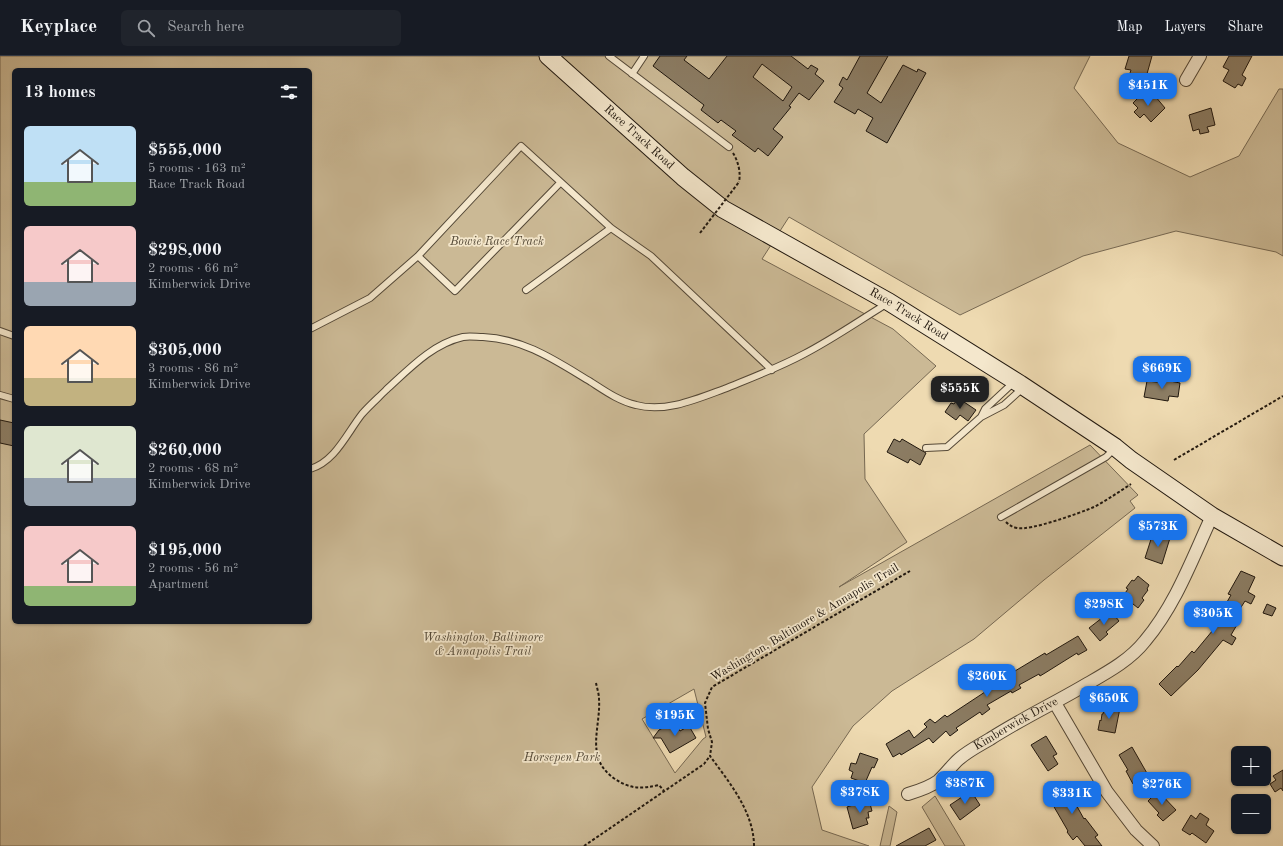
<!DOCTYPE html>
<meta charset="utf-8">
<style>
body{margin:0;font-family:"Old Standard TT",serif;background:#20242c;color:#f1f3f6;height:100vh;display:flex;flex-direction:column;font-size:15px;white-space:nowrap}
*{box-sizing:border-box;margin:0}
p{font-size:13px;color:#9ea1a6}
.icon{flex:none;width:22px;height:22px;fill:none;stroke:currentColor;stroke-width:2;stroke-linecap:round;stroke-linejoin:round}
.map{position:relative;flex:1;overflow:hidden}
.sheet{position:absolute;left:12px;top:12px;width:300px;height:556px;display:flex;flex-direction:column;background:#171b24;border-radius:6px;box-shadow:0 1px 3px #0004}
.sheet>*{flex:none}
.buttons{position:absolute;left:1231px;top:690px;display:grid;gap:8px}
.buttons a{display:grid;place-items:center;width:40px;height:40px;border-radius:6px;background:#171b24;box-shadow:0 1px 3px #0004;font-size:20px}
.price{position:absolute;translate:-50% -34px;padding:0 9px;border-radius:8px;background:#1a73e8;color:#fff;font-size:13px;line-height:26px;filter:drop-shadow(0 1px 2px #0008)}
.price::after{content:'';position:absolute;left:50%;top:24px;width:12px;height:9px;margin-left:-6px;background:inherit;clip-path:polygon(0 0,100% 0,50% 100%)}
.price.on{background:#222;color:#fff}
ul{padding:0;list-style:none}
li{display:flex;align-items:center;gap:12px;height:100px;padding:0 12px}
li span{display:grid;place-items:center;flex:none;width:112px;height:80px;border-radius:6px;color:#555}
li>.icon{margin-inline-start:auto}
span .icon{width:48px;height:48px;fill:#fffc;stroke-width:1}
li b{font-size:17px}
h2{display:flex;justify-content:space-between;align-items:center;height:48px;padding:0 12px;font-size:17px}
header{display:flex;align-items:center;gap:24px;box-sizing:border-box;height:56px;padding:0 20px;background:#171b24;border-bottom:1px solid #363941}
header strong{font-size:19px}
nav{display:flex;gap:22px;margin-inline-start:auto;font-size:14px}
.search{width:280px;height:36px;background:#20242c;display:flex;align-items:center;gap:10px;box-sizing:border-box;padding:0 14px;border-radius:6px;color:#9ea1a6;font-size:15px}
.map>svg:first-child{display:block}
.green{fill:#cbb995;stroke:#766852;fill-rule:evenodd}
.building{fill:#8b7c63;stroke:#20170e;fill-rule:evenodd}
.lines{fill:none;stroke-linecap:round;stroke-linejoin:round}
.lane-casing{stroke:#544837;stroke-width:8}
.street-casing{stroke:#544837;stroke-width:14}
.secondary-casing{stroke:#20170e;stroke-width:19}
.path{stroke:#20170e;stroke-width:2;stroke-dasharray:3 2;stroke-linecap:butt}
.lane{stroke:#f4e7cc;stroke-width:6}
.street{stroke:#f4e7cc;stroke-width:12}
.secondary{stroke:#f4e7cc;stroke-width:17}
.path-bridge{stroke:#20170e;stroke-width:2;stroke-dasharray:3 2;stroke-linecap:butt}
.labels{text-anchor:middle;dominant-baseline:central;stroke-width:3.5;stroke-linejoin:round;paint-order:stroke}
.street-label{font-size:12px;fill:#20170e;stroke:#f4e7cc}
.park-label{font-size:12px;font-style:italic;fill:#534836;stroke:#f4e7cc}
</style>
<header>
<strong>Keyplace</strong>
<div class="search"><svg class="icon" aria-label="search" viewBox="0 0 24 24"><circle cx="10" cy="10" r="6"/><path d="M15 15l6 6"/></svg>Search here</div>
<nav><a>Map</a><a>Layers</a><a>Share</a></nav>
</header>
<div class="map">
<svg width="1283" height="790" viewBox="0 0 1283 790">
<rect width="100%" height="100%" fill="#eedab1"/>
<filter id="stains"><feTurbulence type="fractalNoise" baseFrequency=".005" numOctaves="4"/><feColorMatrix values="0 0 0 0 .2 0 0 0 0 .09 0 0 0 0 .02 0 0 0 .5 -.17"/></filter>
<radialGradient id="worn" r=".72"><stop offset=".6" stop-color="#630" stop-opacity="0"/><stop offset="1" stop-color="#630" stop-opacity=".3"/></radialGradient>
<path class="green" d="M0,0H1090L1074,32L1118,87L1190,121L1239,100L1279,33H1283V200L1276,196L1176,175L1083,200L960,259L789,161L762,203L893,273L936,310L864,378L865,423L907,486L839,531L1090,389L1138,439L1130,445L1135,452L1044,524L974,583L892,635L853,670L812,731L822,774L869,790H0ZM14,14H310V566H14ZM694,633L706,681L703,683L675,717L642,663Z
M935,740L965,790H945L922,751Z
M889,750L897,756L890,790H880Z"/>
<path class="building" d="M660,0H687L684,4L709,23L727,0H791L808,13L811,9L818,13L815,18L824,25L809,44L799,37L789,50L791,51L773,73L783,81L768,100L758,92L755,96L732,79L736,75L721,64L718,67L701,54L704,49L653,10ZM762,8L792,31L783,45L753,21Z
M860,0H888L867,37L881,47L903,9L917,16L918,13L926,17L887,87L866,75L873,62L858,53L855,58L834,46L843,32L839,29L843,21L847,24Z
M1129,0H1152L1145,25L1129,20L1131,14L1125,13Z
M1229,0H1252L1242,19L1246,22L1242,30L1238,28L1235,32L1223,25L1229,14L1223,11Z
M1145,35L1152,43L1155,40L1165,52L1151,66L1144,58L1140,62L1134,56L1138,52L1133,47Z
M1211,52L1215,69L1207,71L1209,76L1200,78L1199,73L1193,75L1189,59Z
M1165,324L1180,327L1178,341L1169,340L1168,345L1144,341L1147,325L1165,327Z
M958,342L976,354L968,365L960,359L956,364L945,356L951,347L954,348Z
M0,364L14,367V390L0,387Z
M894,383L900,386L902,383L926,397L920,409L910,403L908,407L887,396Z
M1153,477L1170,482L1162,508L1145,502Z
M1241,515L1255,521L1248,536L1255,540L1251,548L1245,545L1233,564L1238,567L1231,579L1236,582L1232,589L1223,584L1198,614L1171,640L1159,628L1177,610L1178,611L1192,595L1194,597L1213,574L1209,571L1214,563L1216,565L1231,539L1228,538Z
M1138,520L1149,529L1147,533L1148,534L1142,542L1144,544L1138,552L1123,540L1128,533L1126,532L1132,524L1134,525Z
M1267,548L1276,552L1272,560L1263,557Z
M1111,555L1119,565L1106,576L1108,578L1100,585L1089,572Z
M1078,580L1087,594L1078,599L1077,597L1045,617L1040,620L1039,618L1019,629L1021,632L1012,637L1011,635L987,649L990,653L982,659L980,656L956,672L958,674L950,680L946,675L933,687L929,682L901,699L900,697L893,701L886,688L909,674L914,682L927,671L924,668L930,663L935,667L945,659L947,661L991,632L990,630L1045,597L1046,599Z
M1105,650L1120,652L1115,677L1098,674L1100,664L1101,665L1102,658H1103Z
M674,666L680,675L689,670L696,682L670,697L661,682H653L659,674Z
M1046,680L1057,698L1053,700L1058,708L1048,715L1031,689Z
M1132,691L1148,719L1133,728L1126,715L1128,714L1119,699Z
M860,697L878,703L874,712L872,711L865,727L851,722L853,716L849,714L851,707L856,708Z
M1283,714V735L1281,732L1275,736L1270,728L1276,724L1273,720Z
M1067,725L1077,743L1074,745L1084,763L1085,762L1098,779L1095,781L1102,790H1085L1077,780L1073,784L1067,776L1068,775L1046,737Z
M971,735L980,749L960,764L950,749Z
M1158,735L1176,754L1163,765L1157,759L1159,757L1148,745Z
M869,744L872,755L868,756L869,762H866L868,768L853,773L847,751Z
M1200,757L1209,763L1206,769L1214,775L1206,787L1192,777L1190,779L1182,774L1191,759L1196,763Z
M929,772L936,784L925,790H896Z"/>
<g class="lines">
<defs>
<path id="lane" d="M609,0L729,91
M632,18L644,0
M560,127L455,235L418,200L521,90L611,172L651,200L772,314
M526,234L611,172
M310,273L370,242L418,200
M0,275L14,280
M1014,326L985,353L981,361L1004,349L1024,331
M0,339L14,343
M926,392L947,391L981,361
M310,413C335,406 347,377 362,358C369,350 378,342 386,334C409,313 432,288 463,281C469,280 477,281 483,281C525,283 556,305 591,326C605,335 619,345 636,349C665,357 697,343 724,333C751,322 778,312 804,298C833,283 860,264 888,247
M1001,461L1106,401L1114,393"/>
<g id="street">
<path d="M1186,24L1200,0"/>
<path d="M1055,647L1107,736L1136,774L1153,790"/>
<path id="s1" d="M908,738C918,735 930,731 938,725C946,718 952,709 959,703C968,695 980,689 990,683C1021,663 1055,647 1087,628C1108,616 1130,604 1145,585C1176,548 1192,503 1212,460"/>
</g>
<g id="secondary">
<path id="s2" d="M548,0L683,121L723,153L889,246L1020,328L1115,391L1131,404L1212,460L1283,501"/>
</g>
</defs>
<use href="#lane" class="lane-casing"/>
<use href="#street" class="street-casing"/>
<use href="#secondary" class="secondary-casing"/>
<path class="path" d="M733,97C738,105 741,116 739,126
M1174,404L1283,340
M1006,466C1009,469 1012,471 1017,472C1030,475 1080,457 1094,451C1107,444 1119,436 1131,428
M596,627C597,632 599,638 599,643C601,672 584,702 615,723C630,733 641,733 659,729L664,735
M584,790L704,708L710,700
M754,790C754,756 729,726 710,700L712,686L708,673L705,647L712,631L910,515"/>
<use href="#lane" class="lane"/>
<use href="#street" class="street"/>
<use href="#secondary" class="secondary"/>
<path class="path-bridge" d="M700,177L739,126"/>
</g>
<g class="labels">
<g class="street-label">
<text stroke="none"><textPath href="#s2" startOffset="122">Race Track Road</textPath></text>
<text stroke="none"><textPath href="#s2" startOffset="446">Race Track Road</textPath></text>
<text transform="translate(805 567) rotate(-31)">Washington, Baltimore &amp; Annapolis Trail</text>
<text stroke="none"><textPath href="#s1" startOffset="130">Kimberwick Drive</textPath></text>
</g>
<g class="park-label">
<text x="497" y="186">Bowie Race Track</text>
<text x="483" y="582">Washington, Baltimore<tspan x="483" dy="14">&amp; Annapolis Trail</tspan></text>
<text x="562" y="702">Horsepen Park</text>
</g>
</g>
<rect width="100%" height="100%" filter="url(#stains)"/>
<rect width="100%" height="100%" fill="url(#worn)"/>
</svg>
<div class="buttons">
<a>+</a>
<a>−</a>
</div>
<b class="price" style="left:1148px;top:51px">$451K</b>
<b class="price" style="left:1162px;top:334px">$669K</b>
<b class="price on" style="left:960px;top:354px">$555K</b>
<b class="price" style="left:1158px;top:492px">$573K</b>
<b class="price" style="left:1104px;top:570px">$298K</b>
<b class="price" style="left:1213px;top:579px">$305K</b>
<b class="price" style="left:987px;top:642px">$260K</b>
<b class="price" style="left:1109px;top:664px">$650K</b>
<b class="price" style="left:675px;top:681px">$195K</b>
<b class="price" style="left:965px;top:749px">$387K</b>
<b class="price" style="left:1162px;top:750px">$276K</b>
<b class="price" style="left:860px;top:758px">$378K</b>
<b class="price" style="left:1072px;top:759px">$331K</b>
<section class="sheet">
<h2>13 homes<svg class="icon" aria-label="filters" viewBox="0 0 24 24"><path d="M4 7h16M4 17h16"/><circle cx="9" cy="7" r="2"/><circle cx="15" cy="17" r="2"/></svg></h2>
<ul>
<li><span style="background:linear-gradient(#bfe0f5 70%,#8fb573 0)"><svg class="icon" aria-label="home" viewBox="0 0 24 24"><path d="M3 11l9-7 9 7M6 9v11h12V9"/></svg></span><div><b>$555,000</b><p>5 rooms · 163 m²</p><p>Race Track Road</p></div></li>
<li><span style="background:linear-gradient(#f6c9c9 70%,#9aa5b1 0)"><svg class="icon" aria-label="home" viewBox="0 0 24 24"><path d="M3 11l9-7 9 7M6 9v11h12V9"/></svg></span><div><b>$298,000</b><p>2 rooms · 66 m²</p><p>Kimberwick Drive</p></div></li>
<li><span style="background:linear-gradient(#ffd9b3 65%,#c2b280 0)"><svg class="icon" aria-label="home" viewBox="0 0 24 24"><path d="M3 11l9-7 9 7M6 9v11h12V9"/></svg></span><div><b>$305,000</b><p>3 rooms · 86 m²</p><p>Kimberwick Drive</p></div></li>
<li><span style="background:linear-gradient(#dfe7d0 65%,#9aa5b1 0)"><svg class="icon" aria-label="home" viewBox="0 0 24 24"><path d="M3 11l9-7 9 7M6 9v11h12V9"/></svg></span><div><b>$260,000</b><p>2 rooms · 68 m²</p><p>Kimberwick Drive</p></div></li>
<li><span style="background:linear-gradient(#f6c9c9 75%,#8fb573 0)"><svg class="icon" aria-label="home" viewBox="0 0 24 24"><path d="M3 11l9-7 9 7M6 9v11h12V9"/></svg></span><div><b>$195,000</b><p>2 rooms · 56 m²</p><p>Apartment</p></div></li>
</ul>
</section>
</div>
